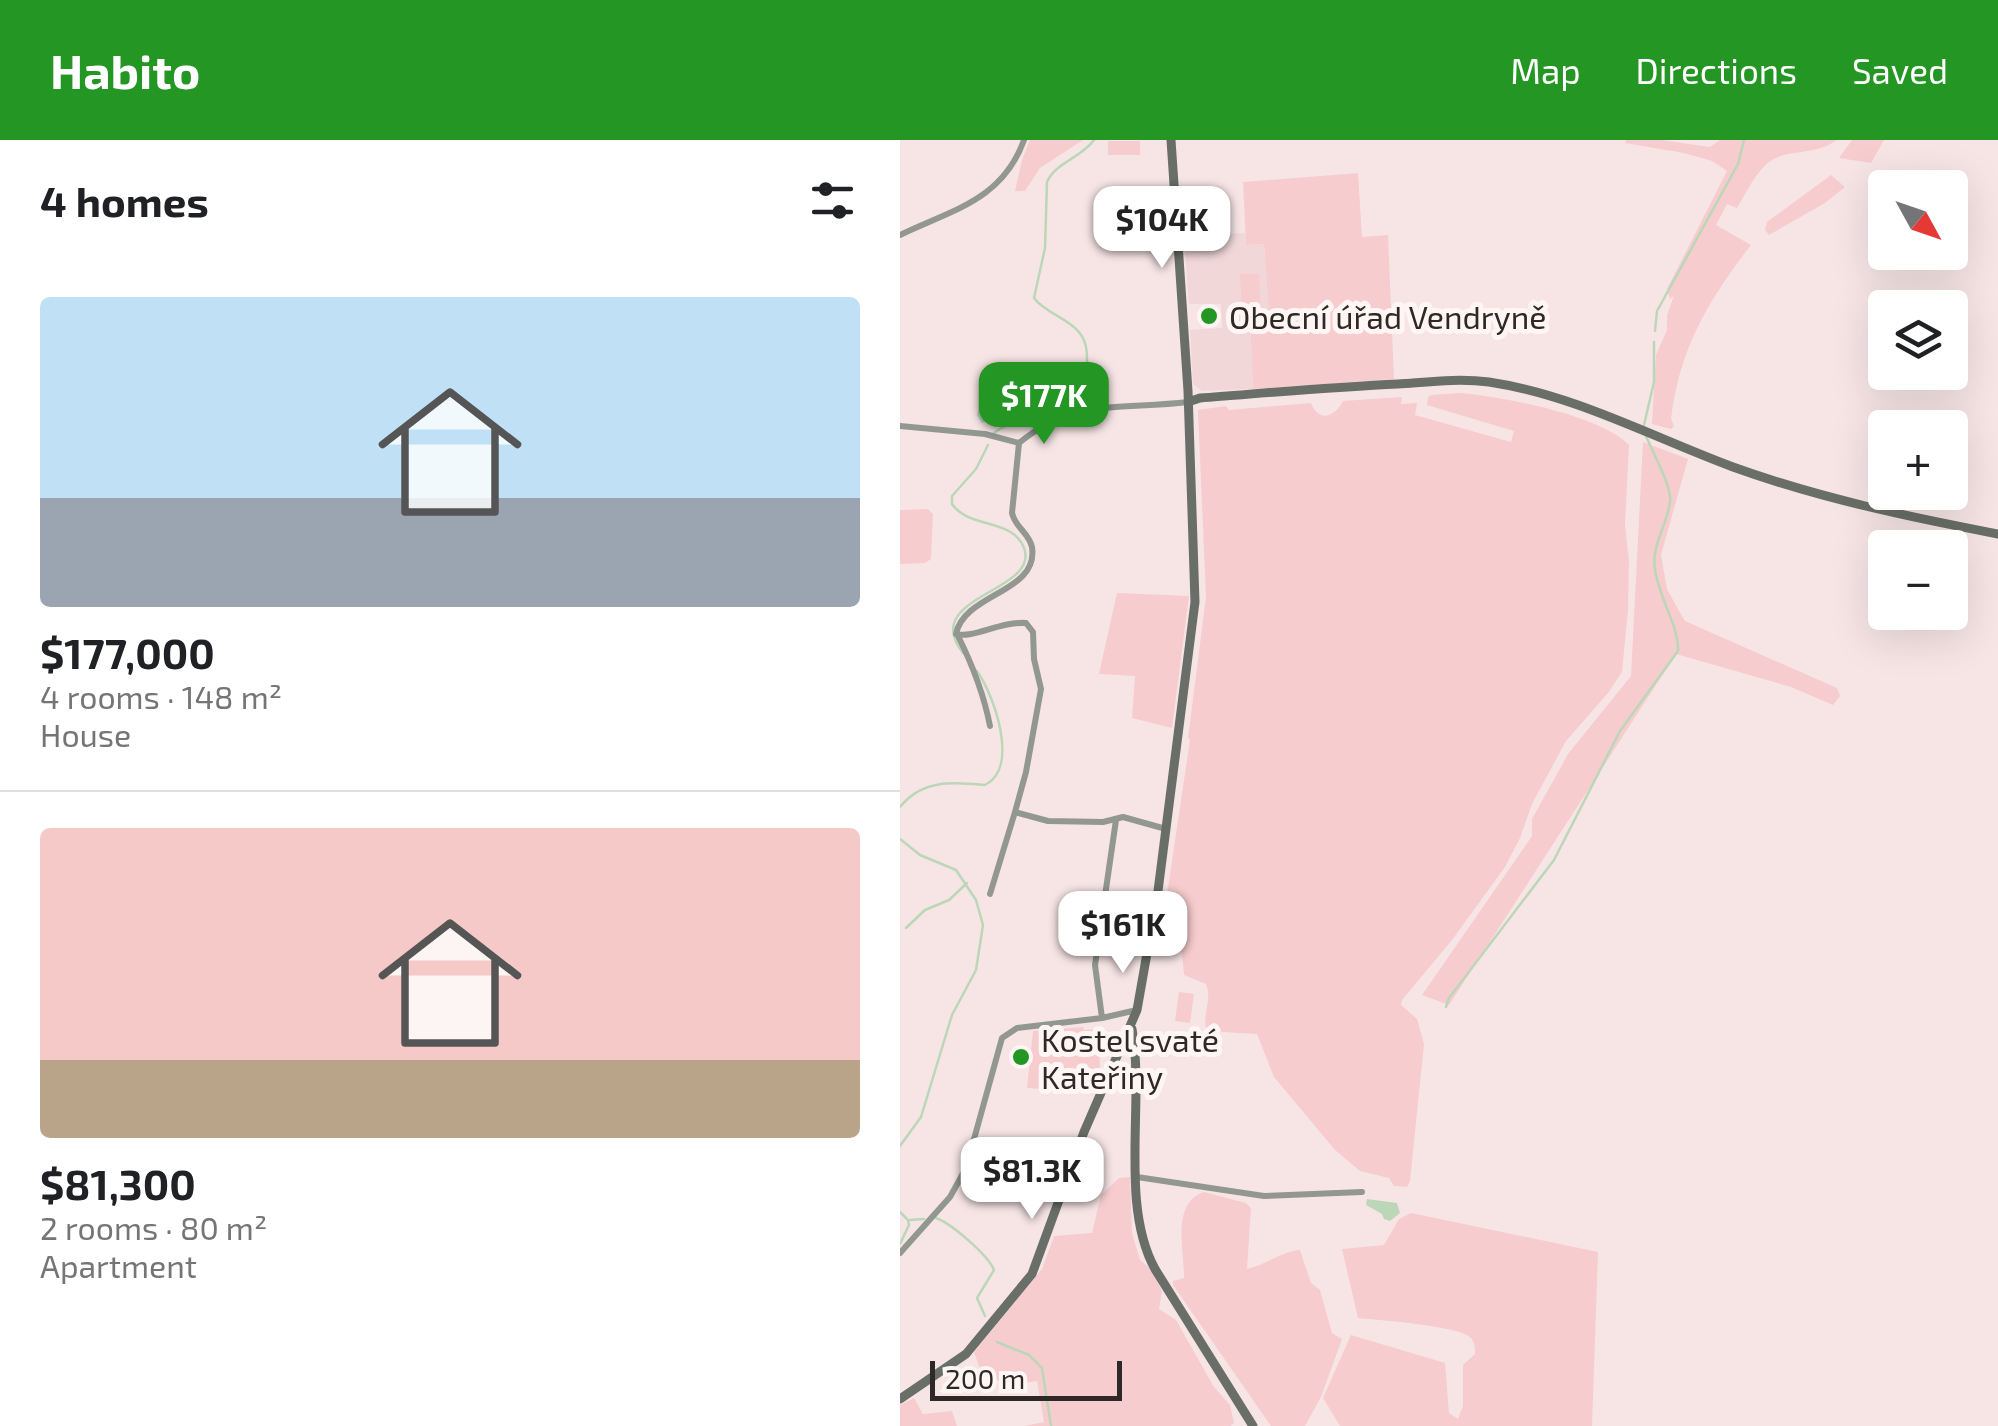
<!DOCTYPE html>
<meta charset="utf-8">
<style>
body{margin:0;font-family:"Exo 2",sans-serif;background:#f2f2f2;color:#202124;height:100vh;display:flex;flex-direction:column;font-size:38px;white-space:nowrap}
*{box-sizing:border-box;margin:0}
p{font-size:32px;color:#757577}
.icon{flex:none;width:55px;height:55px;fill:none;stroke:currentColor;stroke-width:2;stroke-linecap:round;stroke-linejoin:round}
.map{position:relative;flex:1;overflow:hidden}
.sheet{display:flex;flex-direction:column;background:#fff;width:900px}
.sheet>*{flex:none}
.needle{width:65px;rotate:130deg}
.fabs{position:absolute;left:968px;top:30px;display:grid;gap:20px}
.fabs a{display:grid;place-items:center;width:100px;height:100px;border-radius:10px;background:#fff;box-shadow:0 10px 40px #0002;font-size:50px}
.scale{position:absolute;left:30px;bottom:25px;width:192px;box-sizing:border-box;padding-left:10px;border:5px solid #2f2829;border-top:0;font-size:28px;line-height:35px;white-space:nowrap;color:#2f2829;-webkit-text-stroke:8px #fff5f5;paint-order:stroke}
.price{position:absolute;translate:-50% -85px;padding:0 22px;border-radius:20px;background:#fff;color:#222;font-size:32px;line-height:65px;filter:drop-shadow(0 2px 5px #0008)}
.price::after{content:'';position:absolute;left:50%;top:60px;width:30px;height:22px;margin-left:-15px;background:inherit;clip-path:polygon(0 0,100% 0,50% 100%)}
.price.active{background:#239623;color:#fff}
ul{padding:0;list-style:none}
li{display:grid;align-content:center;gap:20px;height:530px;padding:0 40px}
li+li{border-top:2px solid #e0e0e0}
li span{display:grid;place-items:center;height:310px;border-radius:10px;color:#555}
li>.icon{margin-inline-start:auto}
span .icon{width:180px;height:180px;fill:#fffc;stroke-width:1}
li b{font-size:42px}
h2{display:flex;justify-content:space-between;align-items:center;height:120px;padding:0 40px;font-size:42px}
header{display:flex;align-items:center;gap:60px;box-sizing:border-box;height:140px;padding:0 50px;background:#239623;color:#fff}
header strong{font-size:48px}
nav{display:flex;gap:55px;margin-inline-start:auto;font-size:35px}
main{display:flex;flex:1;min-height:0}
.map>svg:first-child{display:block}
.built{fill:#f1d7d8}
.green{fill:#f6ccce}
.water{fill:#bbd7b8}
.lines{fill:none;stroke-linecap:round;stroke-linejoin:round}
.stream{stroke:#bbd7b8;stroke-width:2.5}
.street{stroke:#929792;stroke-width:6}
.secondary{stroke:#696f68;stroke-width:9}
.poi-dot{fill:#239623;stroke:#fff5f5;stroke-width:4}
.labels{text-anchor:middle;dominant-baseline:central;stroke-width:10;stroke-linejoin:round;paint-order:stroke}
.poi-label{font-size:32px;fill:#2f2829;stroke:#fff5f5;text-anchor:start}
</style>
<header>
<strong>Habito</strong>
<nav><a>Map</a><a>Directions</a><a>Saved</a></nav>
</header>
<main>
<section class="sheet">
<h2>4 homes<svg class="icon" aria-label="filters" viewBox="0 0 24 24"><path d="M4 7h16M4 17h16"/><circle cx="9" cy="7" r="2"/><circle cx="15" cy="17" r="2"/></svg></h2>
<ul>
<li><span style="background:linear-gradient(#bfe0f5 65%,#9aa5b1 0)"><svg class="icon" aria-label="home" viewBox="0 0 24 24"><path d="M3 11l9-7 9 7M6 9v11h12V9"/></svg></span><div><b>$177,000</b><p>4 rooms · 148 m²</p><p>House</p></div></li>
<li><span style="background:linear-gradient(#f6c9c9 75%,#b9a48a 0)"><svg class="icon" aria-label="home" viewBox="0 0 24 24"><path d="M3 11l9-7 9 7M6 9v11h12V9"/></svg></span><div><b>$81,300</b><p>2 rooms · 80 m²</p><p>Apartment</p></div></li>
</ul>
</section>
<div class="map">
<svg width="1098" height="1286" viewBox="0 0 1098 1286">
<rect width="100%" height="100%" fill="#f7e5e6"/>
<path class="built" d="M345,93L346,105L364,104L369,177L350,179L353,249L302,251L293,244L290,190L322,188L321,164H289L284,96Z"/>
<path class="green" d="M130,0H183L140,28L125,51H115L122,20Z
M726,0H761L810,7L820,0H937C916,15 896,9 876,18C859,25 847,52 837,68L827,64L816,85L851,105C807,162 780,208 771,279L774,286L771,289L752,284L756,215L767,190V175L774,156L770,159L767,149L827,31L812,21L784,13L725,3Z
M952,0H984L971,23L939,18Z
M208,1H240V15H208Z
M458,33L462,97L488,95L494,239L353,249L350,178L369,176L364,104L346,105L343,42Z
M931,35L945,47L925,63L869,95L865,90L867,82Z
M340,134H359L361,172L342,173Z
M561,253C604,257 700,275 729,305L725,385L729,421L728,470L722,532L708,553L666,601L632,664L620,698L605,727L552,800L502,860L501,865L517,879L524,904L510,1041L507,1047L494,1046L489,1038L460,1031L435,1010L374,937L357,894L307,891C301,875 313,860 306,844L284,835L282,813L262,788L290,600L288,598L306,457L298,270L326,266L329,270L411,263C419,283 435,277 443,261L502,257L501,264L517,263L515,275L611,302L614,291L527,265L528,257L531,255Z
M743,302L788,319L761,415L767,449L779,471L785,481L937,548L940,556L933,565L891,547L776,514L549,865L522,855L632,696V679L668,614L731,536Z
M28,369L33,374L31,419L25,423L0,424V370Z
M217,453L289,456L272,588L232,578L235,536L199,534Z
M279,852L294,854L290,883L275,881Z
M183,887L184,890L199,889L200,935L194,941L186,942V952L127,948L133,891Z
M230,1037L232,1093L240,1120L252,1130L262,1151L259,1169L276,1180L314,1247L330,1265L334,1283L330,1286H125L144,1282L137,1241L109,1245L82,1234L74,1212L142,1129L154,1096L192,1093L201,1055L219,1038Z
M304,1052L346,1063L351,1068L347,1129C365,1125 385,1110 400,1110L411,1143L420,1150L432,1193L442,1199L421,1257L405,1286H371L273,1145V1141L284,1138C284,1110 271,1063 304,1052Z
M511,1073L698,1112L692,1286H440L423,1258L451,1195L545,1223L549,1273L558,1279L563,1266V1225L575,1214C575,1208 575,1203 571,1198C561,1186 478,1180 458,1178L442,1109L484,1105L499,1079Z
M14,1258L23,1274L52,1271L57,1286H0V1265Z"/>
<path class="water" d="M87,250C98,257 94,270 89,280L82,283L77,275L82,256Z
M467,1059L497,1063L500,1073L490,1081L484,1079L482,1074L466,1065Z"/>
<g class="lines">
<path class="stream" d="M755,191L757,171L838,24L844,0
M744,285L754,242V202
M94,293C108,282 120,282 137,275C157,266 188,245 187,220C187,209 186,200 178,191C166,177 145,173 134,158L145,108L147,42C156,22 181,18 194,0
M63,513C18,456 141,452 124,408C113,378 69,389 52,364V356L76,329L88,305
M0,667C22,639 53,642 85,645C120,628 94,555 77,531
M0,699L20,715L56,730L76,760L83,785L76,830L52,875L21,977L0,1006
M6,788L25,770L49,760L67,743
M546,867L549,858L654,720L720,591L778,511C779,486 758,456 755,429C751,405 768,384 770,361C772,347 752,311 746,296
M0,1072L7,1079
M36,1078C52,1084 88,1115 94,1130L77,1158L85,1176
M10,1080L24,1079
M0,1104L9,1085L8,1080
M97,1202L129,1215L142,1228L151,1286"/>
<path class="street" d="M0,95C51,70 102,61 124,0
M0,286L85,294L119,303C174,258 222,270 288,262
M119,303L112,373C115,387 129,393 132,407C139,453 64,453 56,494C73,499 101,481 126,483L133,492L134,519L141,549L126,632L115,672L148,681L203,682L223,677L266,689
M58,496C72,524 84,555 90,586
M90,754L115,672
M202,878L195,825L216,680
M237,1037L364,1056L462,1052
M0,1113L50,1057L66,1028L102,898L117,888L202,878L237,870"/>
<path class="secondary" d="M288,262L300,258C366,253 432,247 498,244C528,242 558,238 589,242C675,255 752,297 833,327C919,358 1009,377 1098,394
M232,889C245,961 219,1064 255,1129L353,1286
M0,1259L66,1214L132,1134L184,992L237,870L258,751L295,462L288,251L271,0"/>
</g>
<g class="poi-dot">
<circle cx="309" cy="176" r="10"/>
<circle cx="121" cy="917" r="10"/>
</g>
<g class="labels">
<g class="poi-label">
<text x="329" y="176">Obecní úřad Vendryně</text>
<text x="141" y="899">Kostel svaté<tspan x="141" dy="37">Kateřiny</tspan></text>
</g>
</g>
</svg>
<div class="fabs">
<a><svg class="needle" viewBox="-14 -14 28 28"><path d="M0-13l5 13h-10z" fill="#e53935"/><path d="M0 13l5-13h-10z" fill="#757577"/></svg></a>
<a><svg class="icon" aria-label="layers" viewBox="0 0 24 24"><path d="M12 4l9 5-9 5-9-5zM3 14l9 5 9-5"/></svg></a>
<a>+</a>
<a>−</a>
</div>
<div class="scale">200 m</div>
<b class="price" style="left:262px;top:131px">$104K</b>
<b class="price active" style="left:144px;top:307px">$177K</b>
<b class="price" style="left:223px;top:836px">$161K</b>
<b class="price" style="left:132px;top:1082px">$81.3K</b>
</div>
</main>
